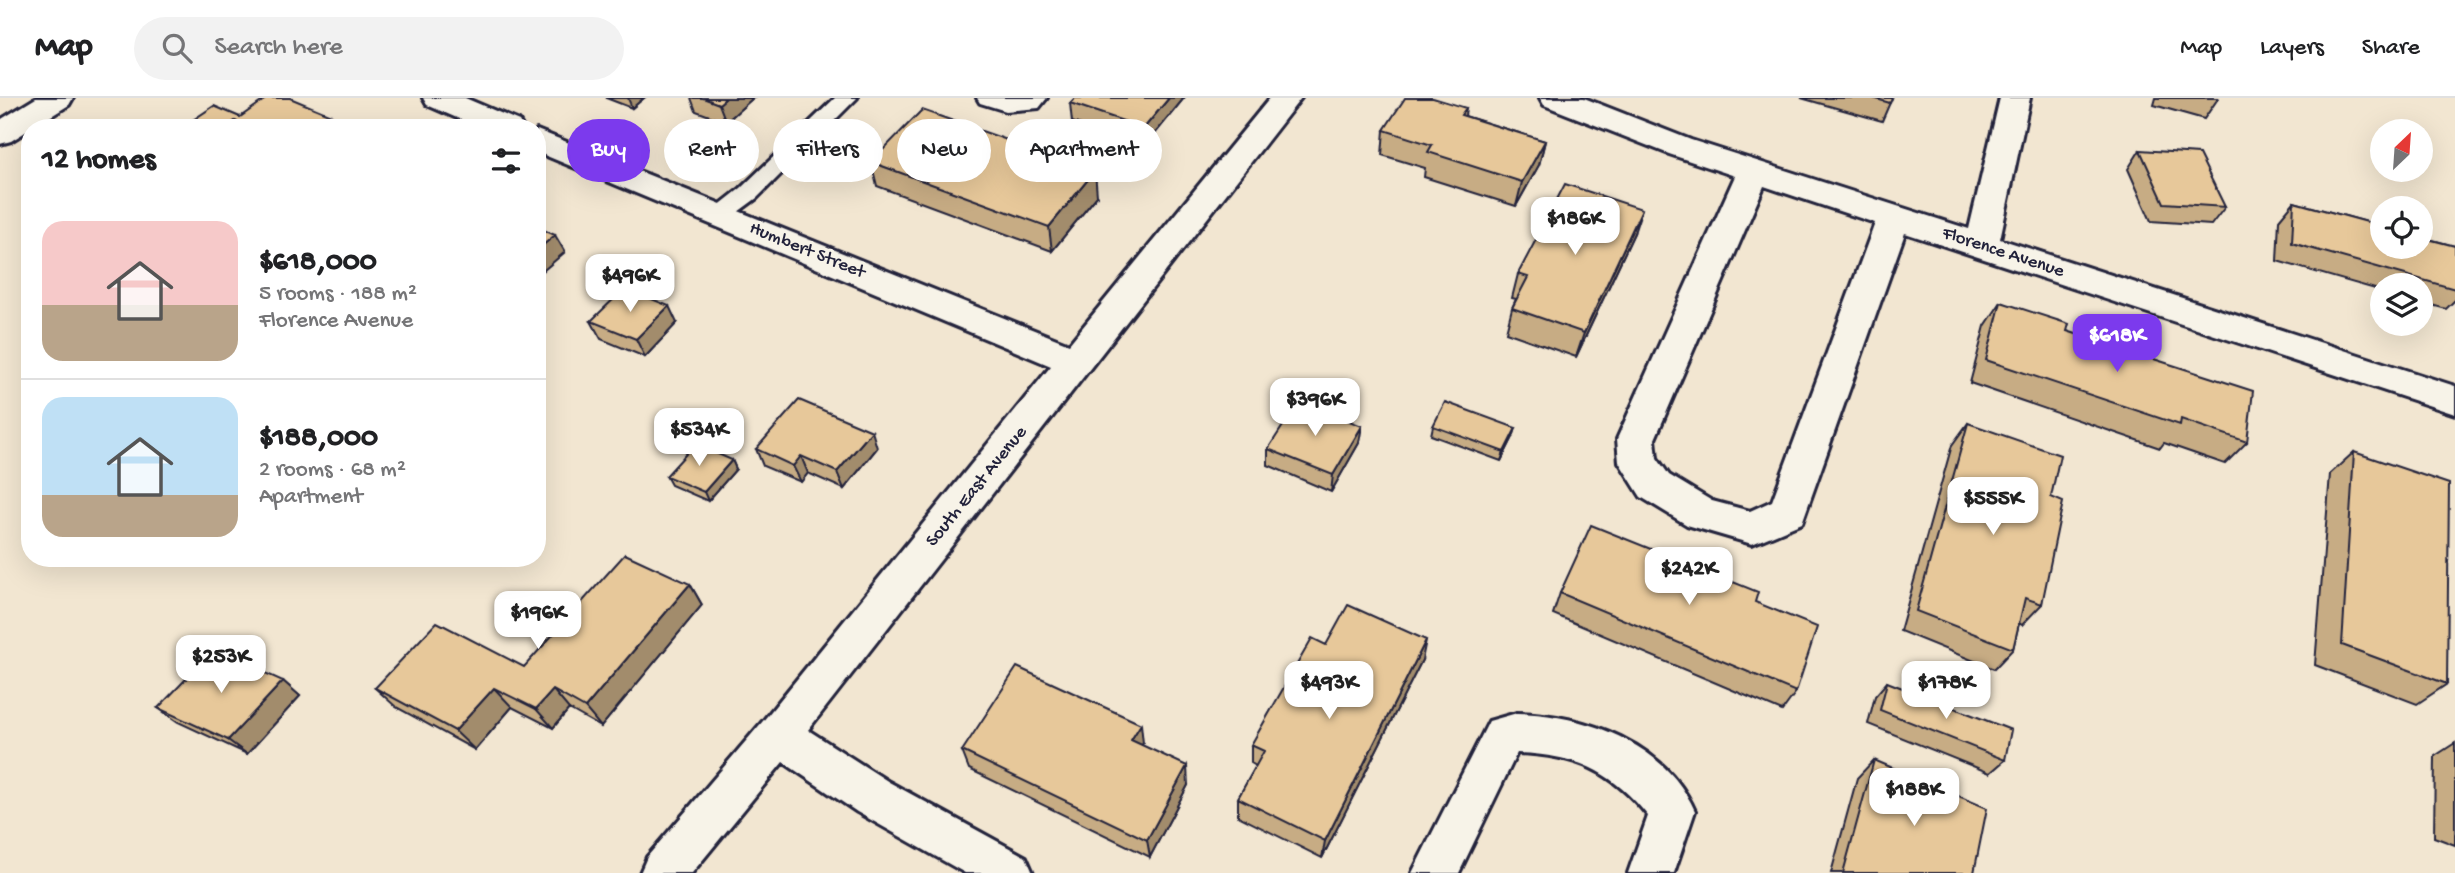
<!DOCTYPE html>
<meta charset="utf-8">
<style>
body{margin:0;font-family:"Gochi Hand",sans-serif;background:#f2f2f2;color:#202124;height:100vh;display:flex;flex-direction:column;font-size:26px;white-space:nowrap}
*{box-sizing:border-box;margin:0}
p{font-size:23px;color:#757577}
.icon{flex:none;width:38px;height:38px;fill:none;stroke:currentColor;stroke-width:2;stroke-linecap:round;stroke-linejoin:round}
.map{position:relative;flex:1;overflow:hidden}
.drawer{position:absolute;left:21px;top:21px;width:525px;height:448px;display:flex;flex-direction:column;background:#fff;border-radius:28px;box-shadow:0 7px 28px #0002}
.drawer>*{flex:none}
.top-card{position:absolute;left:567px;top:21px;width:665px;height:63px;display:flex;gap:14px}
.needle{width:46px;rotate:25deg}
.controls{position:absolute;left:2370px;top:21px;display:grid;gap:14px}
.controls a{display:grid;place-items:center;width:63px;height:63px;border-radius:50%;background:#fff;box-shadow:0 7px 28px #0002;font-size:35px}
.price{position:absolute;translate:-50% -60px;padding:0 16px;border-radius:14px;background:#fff;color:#222;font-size:23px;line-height:46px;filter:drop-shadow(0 2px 4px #0008)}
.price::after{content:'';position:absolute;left:50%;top:42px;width:21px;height:16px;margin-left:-10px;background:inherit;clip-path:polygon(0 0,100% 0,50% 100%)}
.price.on{background:#7c3aed;color:#fff}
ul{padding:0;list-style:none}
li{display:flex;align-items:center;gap:21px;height:175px;padding:0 21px}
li+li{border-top:2px solid #e0e0e0}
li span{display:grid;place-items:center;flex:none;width:196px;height:140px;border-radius:21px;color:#555}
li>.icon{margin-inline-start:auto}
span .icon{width:84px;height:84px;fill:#fffc;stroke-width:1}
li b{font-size:30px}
h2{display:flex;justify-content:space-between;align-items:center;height:84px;padding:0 21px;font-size:30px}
.chip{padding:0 24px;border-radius:32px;background:#fff;box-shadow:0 7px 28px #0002;font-size:24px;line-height:63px}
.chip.on{background:#7c3aed;color:#fff}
header{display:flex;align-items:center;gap:42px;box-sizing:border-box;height:98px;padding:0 35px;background:#fff;border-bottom:2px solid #e0e0e0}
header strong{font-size:33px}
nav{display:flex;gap:38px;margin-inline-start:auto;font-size:24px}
.search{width:490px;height:63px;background:#f2f2f2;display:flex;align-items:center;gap:18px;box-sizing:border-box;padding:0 24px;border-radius:38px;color:#757577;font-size:26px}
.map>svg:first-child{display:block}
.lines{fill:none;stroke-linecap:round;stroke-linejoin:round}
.lane-casing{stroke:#22223b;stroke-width:6}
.street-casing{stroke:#22223b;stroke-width:6}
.lane{fill:#f7f3e8;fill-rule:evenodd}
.street{fill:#f7f3e8;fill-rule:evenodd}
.wall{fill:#c7ac84;stroke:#22223b;stroke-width:2}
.shaded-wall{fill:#a28c6c;stroke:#22223b;stroke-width:2}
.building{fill:#e7c89a;stroke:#22223b;stroke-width:2}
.labels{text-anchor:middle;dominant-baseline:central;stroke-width:6;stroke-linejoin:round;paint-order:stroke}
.street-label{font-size:19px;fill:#22223b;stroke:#f7f3e8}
</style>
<header>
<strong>Map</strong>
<div class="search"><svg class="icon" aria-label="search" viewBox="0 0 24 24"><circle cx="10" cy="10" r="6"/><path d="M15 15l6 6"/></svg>Search here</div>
<nav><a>Map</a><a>Layers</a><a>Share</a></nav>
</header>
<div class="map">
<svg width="2455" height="775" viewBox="0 0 2455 775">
<rect width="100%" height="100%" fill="#f2e6d1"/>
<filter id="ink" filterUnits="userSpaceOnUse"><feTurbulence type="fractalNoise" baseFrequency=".0143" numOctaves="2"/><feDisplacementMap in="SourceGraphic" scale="14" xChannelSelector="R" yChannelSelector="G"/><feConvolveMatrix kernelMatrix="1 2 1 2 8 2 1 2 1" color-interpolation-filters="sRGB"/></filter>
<g filter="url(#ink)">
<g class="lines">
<defs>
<path id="lane" d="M835,0H857L757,100L727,122H711L708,116L741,90Z
M977,0H1047L1039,10L1006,13L980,5Z"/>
<path id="street" d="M36,0H73L69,7L11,43L0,46V22Z
M423,0H465L519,23L523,30H480L427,7Z
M1270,0H1301L808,632L889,684L1026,759L1033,775H965L857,714L783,664L692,775H640L647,759L763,623L1051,268L537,54V32L1069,246Z
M1540,0H1584L1691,42L1969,131L2000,0H2030L2000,141L2455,288V316L1905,135L1802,425L1752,446L1687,427L1641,399L1619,364L1617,341L1735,78L1669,56L1544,7ZM1764,88L1875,125L1772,403L1750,413L1712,403L1669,377L1657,360L1655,341Z
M1517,615C1587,617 1665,645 1695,713L1674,775H1628L1648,718C1611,672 1576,657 1517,655L1459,775H1412L1489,623Z"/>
</defs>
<use href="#lane" class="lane-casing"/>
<use href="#street" class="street-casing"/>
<use href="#lane" class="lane"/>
<use href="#street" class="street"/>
</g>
<path class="wall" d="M606,0H644L632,10Z
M691,0H753L726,24L696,13Z
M1075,0H1184L1145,48L1072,24L1070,5Z
M1801,0H1892L1882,23Z
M2156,0H2218L2217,2L2204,21L2154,7Z
M1466,10L1465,18L1545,43L1539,67L1516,108L1424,79L1425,70L1382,57L1384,32Z
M240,19L340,30H181Z
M2140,52L2225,109L2211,127L2151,123L2128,71Z
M871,64L1097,98L1052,153L877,88Z
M2294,104L2455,148V202L2446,211L2420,204V187H2382V193L2277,163L2279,122Z
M1634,135L1576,259L1506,234L1512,210L1516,201L1512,200L1518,176Z
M2001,204L2067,233L2247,344L2225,366L2164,345L2160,350L1970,285L1985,228Z
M591,223L677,225L645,259L601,241Z
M1968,325L2051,399L2042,506L2022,527L2019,525L2013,551L1994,571L1900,533L1952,347Z
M1433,328L1516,330L1513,339L1501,363L1431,337Z
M1359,345L1331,394L1268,367V351Z
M877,350L844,391L808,375L801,384L763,368L756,351Z
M2354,354L2447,586L2417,606L2315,567L2330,376Z
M732,362L736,371L708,403L671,387L666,378Z
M690,486L702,507L601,629L569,611L553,630L512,609L475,652L396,609L375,590L524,569Z
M1560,495L1755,504L1796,594L1782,613L1553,516Z
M1326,547L1422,562L1322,760L1238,718V700L1256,668L1251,665V647Z
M283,583L300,598L247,656L178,624L158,610Z
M1887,584L2005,662L1990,675L1868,626L1875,598Z
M1143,645L1141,647L1188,687L1150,759L969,671L962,653Z
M2455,645V747L2434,739L2435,658Z
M1874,662L1974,775H1831L1857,680Z"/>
<path class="shaded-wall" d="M628,0H644L632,10Z
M726,0H753L726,24L719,6Z
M1169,0H1184L1145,48L1144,30Z
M331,17L340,30H314Z
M235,23L240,30H226Z
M1545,43L1539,67L1516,108L1522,84Z
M1095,73L1097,98L1052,153L1049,129Z
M1642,111L1634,135L1576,259L1584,235Z
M555,137L565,154L537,178V152Z
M669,208L677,225L645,259L636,241Z
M1362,328L1359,345L1331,394L1333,377Z
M1516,330L1513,339L1501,363L1504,354Z
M872,333L877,350L844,391L837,374Z
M801,358L808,375L801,384L793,368Z
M732,362L736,371L708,403L704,394Z
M222,460H236L229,466Z
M690,486L702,507L601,629L585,610Z
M1426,542L1422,562L1322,760L1325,743Z
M283,583L300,598L247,656L228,642Z
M494,590L512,609L475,652L455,633Z
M553,592L569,611L553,630L536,611Z
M1141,626L1143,645L1133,660L1131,642Z
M1187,668L1188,687L1150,759L1147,742Z"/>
<path class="building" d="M267,0H290L331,17L314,30H251L235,23L226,30H181L214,8L240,19Z
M703,0H726L719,6Z
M1075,0H1169L1144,30L1070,5Z
M1405,0H1433L1466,10L1461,17L1545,43L1522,84L1428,54L1432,47L1384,32Z
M1873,0H1892L1890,5Z
M922,12L1095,73L1049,129L871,64Z
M2140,52L2199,56L2225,109L2164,105Z
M1565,86L1642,111L1584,235L1512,210L1528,179L1518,176Z
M2294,104L2382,128V149H2420V139L2455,148V191L2292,145Z
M537,129L555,137L537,152Z
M625,190L669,208L636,241L591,223Z
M2001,204L2069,226L2067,233L2253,293L2247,344L2181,321L2180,327L1986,262Z
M799,302L872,333L837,374L801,358L793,368L756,351Z
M1299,303L1362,328L1333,377L1268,351Z
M1445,304L1516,330L1504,354L1433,328Z
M1968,325L2060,357L2051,399L2063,404L2042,506L2025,500L2013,551L1916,513Z
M695,346L732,362L704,394L666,378Z
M2354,354L2449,386L2447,586L2342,547Z
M1591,427L1758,494L1755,504L1817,529L1796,594L1560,495Z
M625,456L690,486L585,610L553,592L536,611L494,590L455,633L375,590L437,524L524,569Z
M1348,507L1426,542L1325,743L1238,700L1264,653L1251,647L1312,540L1326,547Z
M214,552L283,583L228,642L158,610Z
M1017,569L1141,626L1131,642L1187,668L1147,742L962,653Z
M1887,584L2011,632L2005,662L1880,612Z
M1874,662L1987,710L1974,775H1843Z"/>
</g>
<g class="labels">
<g class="street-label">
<text transform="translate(807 153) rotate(22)">Humbert Street</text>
<text transform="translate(2003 155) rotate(18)">Florence Avenue</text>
<text transform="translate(977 389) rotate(-51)">South East Avenue</text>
</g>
</g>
</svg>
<div class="controls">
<a><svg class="needle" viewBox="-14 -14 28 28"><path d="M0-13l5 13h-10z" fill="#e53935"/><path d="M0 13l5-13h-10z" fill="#757577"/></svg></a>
<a><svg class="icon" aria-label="locate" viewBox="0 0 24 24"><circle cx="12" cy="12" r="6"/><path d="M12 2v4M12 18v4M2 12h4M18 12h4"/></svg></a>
<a><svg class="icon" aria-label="layers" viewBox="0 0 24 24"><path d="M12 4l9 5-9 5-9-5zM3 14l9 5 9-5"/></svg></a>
</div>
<b class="price" style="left:1575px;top:159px">$186K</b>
<b class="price" style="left:630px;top:216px">$496K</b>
<b class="price on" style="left:2117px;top:276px">$618K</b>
<b class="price" style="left:1315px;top:340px">$396K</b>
<b class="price" style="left:699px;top:370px">$534K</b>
<b class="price" style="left:1993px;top:439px">$555K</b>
<b class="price" style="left:1689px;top:509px">$242K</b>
<b class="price" style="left:538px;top:553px">$196K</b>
<b class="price" style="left:221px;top:597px">$253K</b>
<b class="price" style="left:1329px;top:623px">$493K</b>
<b class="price" style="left:1946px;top:623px">$178K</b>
<b class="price" style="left:1914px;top:730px">$188K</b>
<div class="top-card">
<a class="chip on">Buy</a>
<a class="chip">Rent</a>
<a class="chip">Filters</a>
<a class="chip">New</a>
<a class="chip">Apartment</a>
</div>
<section class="drawer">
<h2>12 homes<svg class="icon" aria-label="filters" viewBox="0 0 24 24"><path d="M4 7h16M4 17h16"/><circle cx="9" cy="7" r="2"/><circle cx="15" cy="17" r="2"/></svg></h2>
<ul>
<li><span style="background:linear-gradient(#f6c9c9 60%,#b9a48a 0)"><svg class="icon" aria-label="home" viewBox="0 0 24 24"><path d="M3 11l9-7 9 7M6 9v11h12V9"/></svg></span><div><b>$618,000</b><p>5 rooms · 188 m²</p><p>Florence Avenue</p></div></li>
<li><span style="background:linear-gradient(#bfe0f5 70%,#b9a48a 0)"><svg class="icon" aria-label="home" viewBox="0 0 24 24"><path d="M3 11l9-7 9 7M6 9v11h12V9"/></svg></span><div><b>$188,000</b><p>2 rooms · 68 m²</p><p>Apartment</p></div></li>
</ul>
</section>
</div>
